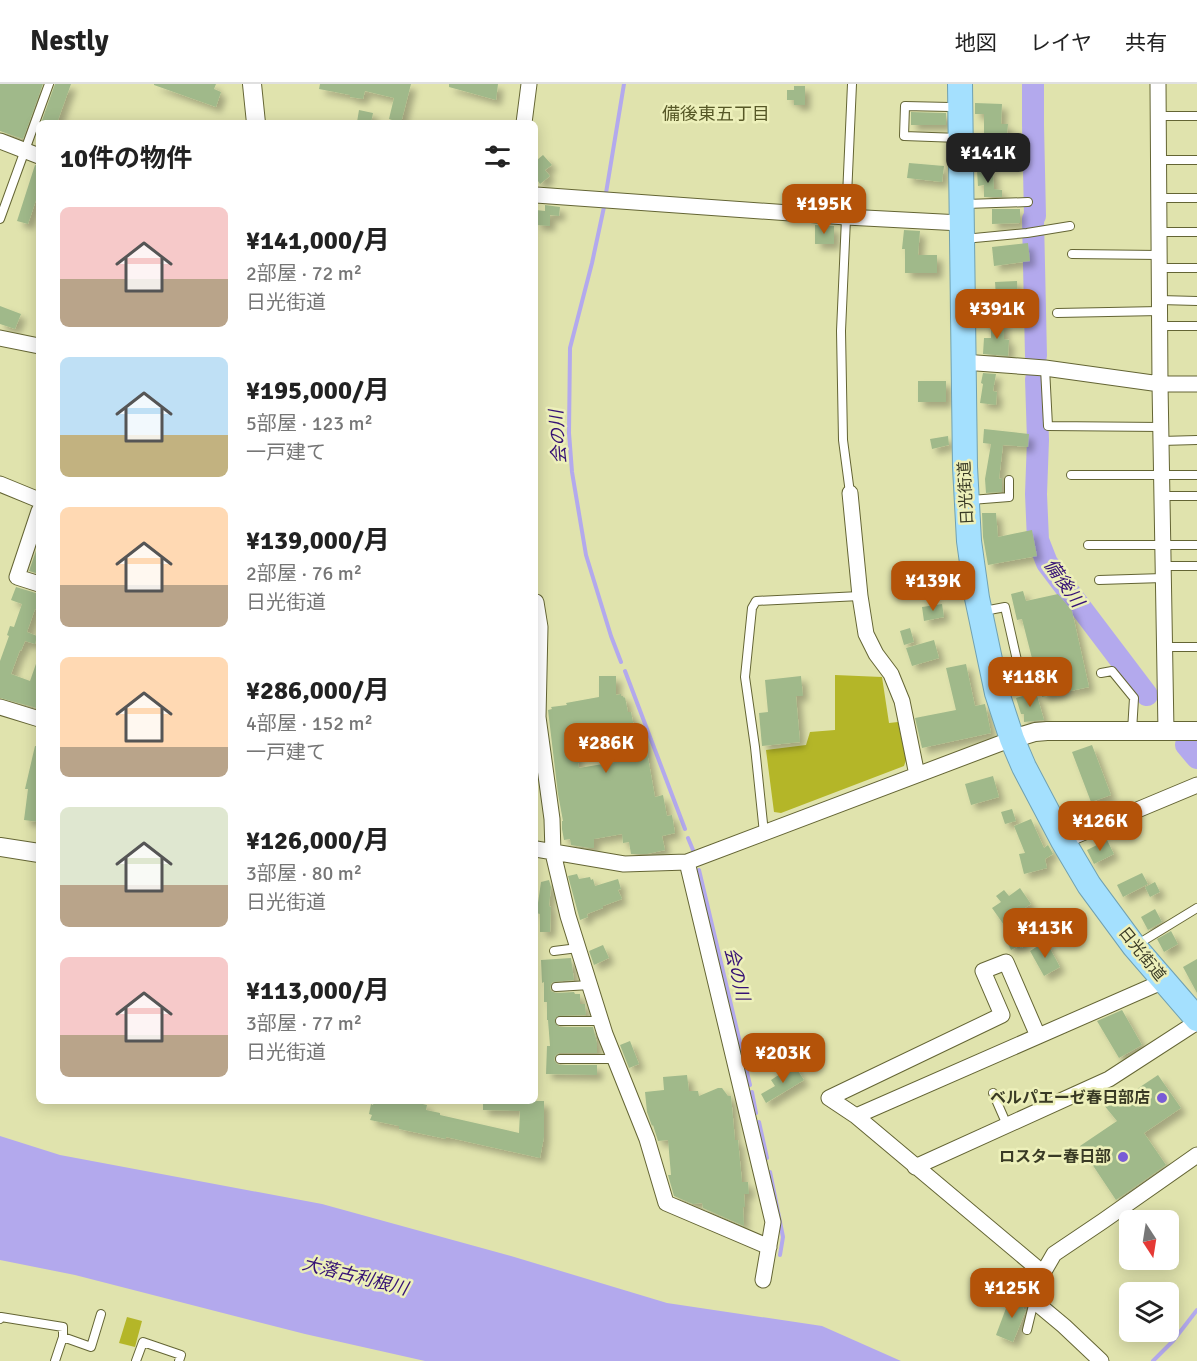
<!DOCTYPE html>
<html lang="ja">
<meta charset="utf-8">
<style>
body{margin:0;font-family:Signika,"Noto Sans JP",sans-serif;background:#f2f2f2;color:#222;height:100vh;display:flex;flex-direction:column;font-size:22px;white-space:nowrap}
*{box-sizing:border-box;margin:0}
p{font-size:20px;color:#767676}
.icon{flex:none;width:33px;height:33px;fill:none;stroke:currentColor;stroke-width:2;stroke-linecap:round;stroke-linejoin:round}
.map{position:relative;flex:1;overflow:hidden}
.sheet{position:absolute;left:36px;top:36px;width:502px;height:984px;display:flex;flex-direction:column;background:#fff;border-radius:9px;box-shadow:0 3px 15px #0003}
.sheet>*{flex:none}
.needle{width:39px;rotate:168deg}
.fabs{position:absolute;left:1119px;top:1126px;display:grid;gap:12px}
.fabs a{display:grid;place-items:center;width:60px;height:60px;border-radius:9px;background:#fff;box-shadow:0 3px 15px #0003;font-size:30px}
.price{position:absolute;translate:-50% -51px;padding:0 14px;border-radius:12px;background:#b45309;color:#fff;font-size:20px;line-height:39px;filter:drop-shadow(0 2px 3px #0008)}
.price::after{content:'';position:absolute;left:50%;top:36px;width:18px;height:14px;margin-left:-9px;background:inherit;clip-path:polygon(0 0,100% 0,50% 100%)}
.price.current{background:#222;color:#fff}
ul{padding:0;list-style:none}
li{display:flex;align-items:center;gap:18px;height:150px;padding:0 24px}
li span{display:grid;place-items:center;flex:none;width:168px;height:120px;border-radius:9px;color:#555}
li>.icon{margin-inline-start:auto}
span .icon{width:72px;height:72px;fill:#fffc;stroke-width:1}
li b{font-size:26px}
h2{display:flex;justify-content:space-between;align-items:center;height:72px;padding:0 24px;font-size:26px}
header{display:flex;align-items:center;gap:36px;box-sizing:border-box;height:84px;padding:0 30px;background:#fff;border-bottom:2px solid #e0e0e0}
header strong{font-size:28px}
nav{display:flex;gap:33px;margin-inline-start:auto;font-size:21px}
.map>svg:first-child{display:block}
.green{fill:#b4b628}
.water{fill:#b3a9ed}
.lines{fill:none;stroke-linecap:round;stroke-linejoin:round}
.stream{stroke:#b3a9ed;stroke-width:4}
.river{stroke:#b3a9ed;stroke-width:22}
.building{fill:#a0b98a;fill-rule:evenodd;filter:url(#shadow)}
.service-casing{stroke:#646534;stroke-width:10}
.minor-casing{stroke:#646534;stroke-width:17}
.tertiary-casing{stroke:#646534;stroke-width:20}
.trunk-casing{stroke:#70a1b1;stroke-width:26}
.service{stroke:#fff;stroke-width:8}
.minor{stroke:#fff;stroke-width:15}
.tertiary{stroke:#fff;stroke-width:18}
.trunk{stroke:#a4e0fe;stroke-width:24}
.poi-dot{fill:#795cd6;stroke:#edf0ba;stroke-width:2}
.labels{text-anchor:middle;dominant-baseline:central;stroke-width:5;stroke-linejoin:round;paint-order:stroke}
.street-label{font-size:16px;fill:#393a25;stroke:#edf0ba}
.poi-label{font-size:16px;font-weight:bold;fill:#393a25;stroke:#edf0ba;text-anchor:end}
.neighbourhood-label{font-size:18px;fill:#575827;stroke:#edf0ba}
.water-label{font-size:18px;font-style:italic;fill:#351175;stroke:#edf0ba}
</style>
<header>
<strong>Nestly</strong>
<nav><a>地図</a><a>レイヤ</a><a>共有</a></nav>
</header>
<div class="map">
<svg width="1197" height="1277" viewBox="0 0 1197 1277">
<defs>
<filter id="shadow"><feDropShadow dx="5.5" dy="5.5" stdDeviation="3" flood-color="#0004"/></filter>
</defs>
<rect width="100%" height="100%" fill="#e0e3ad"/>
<path class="green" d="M835,591L882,593L889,639L898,638L906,676L904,682L781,729L774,728L766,666L806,661L810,648L835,646Z
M127,1233L142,1237L135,1263L119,1259Z"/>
<path class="water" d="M0,1052L60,1071L322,1120L511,1172L667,1219L822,1242L901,1277H425L305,1250L75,1191L0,1176Z"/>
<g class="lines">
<path class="stream" d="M606,109L624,0
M604,123L592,179L570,264L569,349L572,388L586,471L611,552L621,578
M625,587L685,745
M688,754L693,766
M699,786L750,1001
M752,1008L756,1029
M759,1038L767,1074
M770,1088L783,1153L780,1171
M1153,1277L1173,1257L1197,1226"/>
<path class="river" d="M1033,0V41L1035,132L1033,135L1036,272
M1036,295L1038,356L1036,410L1038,456L1047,479L1147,611
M1186,661L1197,674"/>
</g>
<path class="building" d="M0,0H43L23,55L0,47Z
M55,0H71L57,39H41Z
M154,0H216L214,5L221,8L216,23L154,1Z
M320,0H411L401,39H391L392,36L389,35L394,14L365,7L363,15L350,13V11L319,5Z
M449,0H498L496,16L449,3Z
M794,2H805V21H794V16H787V6H794Z
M975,19L1002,20L1001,40H1008L1007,50L984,49V30H975Z
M359,26L373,29L371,39L357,38Z
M911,28L946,29V41H911Z
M977,54H989L988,74H977Z
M543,71L552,81L545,86L550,92L540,100L536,94V73L537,76Z
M909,79L944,82L942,98L907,94Z
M35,81L39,82V107L28,140L17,137Z
M977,86H993L994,105L1002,106V113H984V101L978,102Z
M545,121L560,123L559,132L550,131V142L536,141V126L545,127Z
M992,125H1020V139L992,140Z
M815,141L834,142V160H815Z
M904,146L920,147L918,171H937V189H905V165H902Z
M1028,159L1030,177L994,182L992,163Z
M1017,197L1018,212L996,213L995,198Z
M0,222L21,230L15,245L0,240Z
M991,236H1004V255L1009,256L1008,272L983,270L984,254H991Z
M983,289L996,290L993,307L997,308L996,321L980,319L983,300L981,299Z
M918,297H946V318H918Z
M984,345L1029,350L1028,363L1003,361L999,395L1002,394V408L986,409L985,395L991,360L983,359Z
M948,352L949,361L932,365L930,355Z
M982,429H996L998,453L1032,446L1037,472L988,481L983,453Z
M39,458V490L29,487Z
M939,479L941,500L919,502L917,481Z
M16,503L39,510V526L35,525L27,548L37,552L35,560L25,557L21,567L20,566L11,590L30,597L37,577H39V619L37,624L0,614V577L9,552L7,551L10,542L14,543L22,520L11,516Z
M1023,507L1026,517L1058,510L1072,527L1089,603L1042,613L1040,605L1042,601V598L1037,594L1022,535L1017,536L1011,510Z
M942,520L944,533L924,537L922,523Z
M910,544L914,558L904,561L900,547Z
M934,556L939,574L912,582L906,564Z
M966,580L975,622L985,620L991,649L922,664L915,634L956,626L946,584Z
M599,592H616V611L621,610V612H623L624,614L625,613L628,628H631L634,643L639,642L640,651H644L655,713L663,711L667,732L672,731L675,749L662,752L665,766L647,770H631L629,758L623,759L622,750L594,755V764H590L571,761L570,755L564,756L562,745V737H563L558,710L548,626L552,625L551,623L567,621L566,619L599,613ZM610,647L615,678L579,684L574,657L589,654L590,650Z
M801,592L803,612H796L800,658L762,662L759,629L768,628L765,596Z
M1036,608L1044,636L1024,638V630H1021L1016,614Z
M1092,661L1111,711L1091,718L1072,668Z
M35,662H39V738L24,736L28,705H25Z
M993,692L999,713L971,721L965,700Z
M1012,725L1016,737L1005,740L1001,728Z
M1031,735L1044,764L1048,761L1053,770L1045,775L1047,784L1024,790L1019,770L1025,769L1014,742Z
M1107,756L1114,770L1094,780L1087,766Z
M1142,789L1148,800L1123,813L1117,801Z
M577,790L579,795L590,793L591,796L593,795L595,802L618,795L621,805L618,806L622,815L603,822V824L587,830L588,833L580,836L568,792Z
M549,796L551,803L549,822L551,823L550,848H540V830L536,829V818L538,819L541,798Z
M1155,798L1160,808L1150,813L1145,803Z
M1020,804L1031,820L1020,827L1023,831L1016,837L1013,833H1012L1025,862L1021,864L1019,862L1011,866L1005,854L1011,851L992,824L1001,818L996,812L1004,806L1009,812Z
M1155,825L1162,838L1148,846L1141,833Z
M1171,847L1178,860L1164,868L1157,855Z
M1046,857L1060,883L1044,892L1030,867Z
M603,861L609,874L594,881L589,867Z
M571,874L574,896L553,898L551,900L550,904L551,907L556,909L574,908L575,910H580V920H585L586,931L558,932L555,935V939L560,943H593L597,959V969H559L555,972L554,976L557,980L560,981H597V991L546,990L547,962H550L548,936H547V918H544V898L542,899L541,876Z
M1197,875V909L1183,883Z
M1122,926L1142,961L1119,974L1097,937Z
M630,957L639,980L629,984L620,961Z
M794,981L804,996L766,1019L761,1010L775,1002L771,996Z
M687,991L689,1007H698L699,1012L718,1004H722L728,1012H731L735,1056H738L742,1098H748L749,1110H744L745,1123H743L744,1142L703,1124L702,1119L693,1120L674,1112L668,1091H671L668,1056L658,1057L653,1041L652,1042L647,1028L645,1008L664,1006L663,993Z
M1158,991L1181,1024L1144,1049L1166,1081L1116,1116L1080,1062L1117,1037L1103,1020L1118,1009L1122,1015Z
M374,1017H410L427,1021L426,1026L440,1029V1031L519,1049L520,1027L483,1026V1017H544V1053L540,1074L446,1053V1055L399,1045V1042L370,1036L372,1031L369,1030L371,1020L373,1021Z
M1014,1210L1027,1216L1023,1225L1026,1226L1024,1231L1013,1258L996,1251L1008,1219H1010Z"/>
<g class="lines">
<defs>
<path id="service" d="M950,23L905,22L904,52L959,54
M1159,32H1197
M1159,76H1197
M965,80H1015
M1159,114H1197
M966,120L1028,118
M0,135L49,0
M1159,148H1197
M964,155L1027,149L1070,142
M1072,170L1159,171
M1160,184H1197
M1160,216L1197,217
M1057,229L1160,227
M1160,242H1197
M1045,284L1048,342L1161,343
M1161,357L1197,356
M1071,391H1197
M850,409L843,356L841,247L852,0
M1162,412H1197
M971,416L1009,413V396
M1088,461H1197
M1163,482H1197
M1099,496L1163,494
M984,527L1005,523L1023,603L1036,600
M1165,563H1197
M1101,589L1112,587L1134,614L1132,647
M764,749L755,663L745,593L752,524L756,517L860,512
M1138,860L1197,824
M554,867L578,864
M556,903L590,901
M560,937H601
M560,975H614
M993,1009L1007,1041
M0,1235L1,1233L63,1243V1253L55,1277
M1027,1246L1035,1213
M63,1253L91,1263L101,1230
M136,1277L143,1258L181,1271L179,1277"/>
<path id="minor" d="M1158,0L1160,300L1166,647
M524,39L529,0
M0,57L39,72
M536,111L846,133L961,139
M0,254L39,262
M963,278L1045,284L1160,300H1197
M0,400L39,416
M850,409L860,512L866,550L876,570L891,590L902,617L917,691
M39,427L17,493L39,500
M536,518L540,543L538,633L552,735L553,769L568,832L605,950L647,1055L666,1119L769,1163
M0,623L39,635
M1063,757L1197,701
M536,765L624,780L687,778L1012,655
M687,778L773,1138L763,1196
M1038,952L1006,878L983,887L1002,931L829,1014L856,1032L1043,1189
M856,1032L1164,897
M915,1083L1109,995L1197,938
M1101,1277L1064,1242L1040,1222L1036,1207L1043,1189L1054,1170L1103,1137L1197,1071"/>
<path id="tertiary" d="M252,0L256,39
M1012,655L1035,648L1047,647H1197
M0,763L39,769"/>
<path id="trunk" d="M960,0L965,383L969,457L977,514L997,609L1012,655L1024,683L1063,757L1089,801L1134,862L1197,935"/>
</defs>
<use href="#service" class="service-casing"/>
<use href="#minor" class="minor-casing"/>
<use href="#tertiary" class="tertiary-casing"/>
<use href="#trunk" class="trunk-casing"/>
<use href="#service" class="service"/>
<use href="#minor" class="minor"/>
<use href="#tertiary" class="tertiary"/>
<use href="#trunk" class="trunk"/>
</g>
<g class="poi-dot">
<circle cx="1162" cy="1014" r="6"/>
<circle cx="1123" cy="1073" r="6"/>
</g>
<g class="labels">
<g class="street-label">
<text transform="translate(966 409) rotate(-93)">日光街道</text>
<text transform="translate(1142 870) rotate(51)">日光街道</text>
</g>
<g class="poi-label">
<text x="1150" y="1014">ベルパエーゼ春日部店</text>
<text x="1111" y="1073">ロスター春日部</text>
</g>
<g class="neighbourhood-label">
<text x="716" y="30">備後東五丁目</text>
</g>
<g class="water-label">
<text transform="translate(558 353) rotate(-94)">会の川</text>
<text transform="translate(1064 499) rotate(55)">備後川</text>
<text transform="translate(737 890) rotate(76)">会の川</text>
<text transform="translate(355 1192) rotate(14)">大落古利根川</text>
</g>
</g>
</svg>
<div class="fabs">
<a><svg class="needle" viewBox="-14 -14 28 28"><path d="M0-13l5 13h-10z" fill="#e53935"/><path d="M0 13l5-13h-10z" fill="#767676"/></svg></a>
<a><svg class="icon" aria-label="layers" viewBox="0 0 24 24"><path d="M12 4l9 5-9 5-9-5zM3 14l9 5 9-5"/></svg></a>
</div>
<b class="price current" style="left:988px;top:100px">¥141K</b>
<b class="price" style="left:824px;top:151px">¥195K</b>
<b class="price" style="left:997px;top:256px">¥391K</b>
<b class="price" style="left:933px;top:528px">¥139K</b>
<b class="price" style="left:1030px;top:624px">¥118K</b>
<b class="price" style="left:606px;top:690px">¥286K</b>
<b class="price" style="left:1100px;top:768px">¥126K</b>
<b class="price" style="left:1045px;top:875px">¥113K</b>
<b class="price" style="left:783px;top:1000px">¥203K</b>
<b class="price" style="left:1012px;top:1235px">¥125K</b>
<section class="sheet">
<h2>10件の物件<svg class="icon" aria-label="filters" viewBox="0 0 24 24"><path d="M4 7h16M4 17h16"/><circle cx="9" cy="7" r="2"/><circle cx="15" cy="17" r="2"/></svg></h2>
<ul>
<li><span style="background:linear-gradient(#f6c9c9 60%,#b9a48a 0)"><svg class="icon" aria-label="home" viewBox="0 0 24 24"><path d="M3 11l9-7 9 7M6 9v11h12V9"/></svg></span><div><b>¥141,000/月</b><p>2部屋 · 72 m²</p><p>日光街道</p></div></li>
<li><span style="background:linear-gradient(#bfe0f5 65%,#c2b280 0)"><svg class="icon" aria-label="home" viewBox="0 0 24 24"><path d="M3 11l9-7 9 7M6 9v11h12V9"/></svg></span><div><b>¥195,000/月</b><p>5部屋 · 123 m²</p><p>一戸建て</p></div></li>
<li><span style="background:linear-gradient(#ffd9b3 65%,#b9a48a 0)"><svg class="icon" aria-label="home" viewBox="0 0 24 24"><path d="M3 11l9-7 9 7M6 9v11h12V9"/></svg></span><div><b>¥139,000/月</b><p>2部屋 · 76 m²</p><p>日光街道</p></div></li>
<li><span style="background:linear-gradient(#ffd9b3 75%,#b9a48a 0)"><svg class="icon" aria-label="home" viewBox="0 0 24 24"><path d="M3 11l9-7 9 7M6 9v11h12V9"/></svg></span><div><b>¥286,000/月</b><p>4部屋 · 152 m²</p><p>一戸建て</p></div></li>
<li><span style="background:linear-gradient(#dfe7d0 65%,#b9a48a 0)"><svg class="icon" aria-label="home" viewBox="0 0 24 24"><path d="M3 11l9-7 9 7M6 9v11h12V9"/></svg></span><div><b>¥126,000/月</b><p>3部屋 · 80 m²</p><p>日光街道</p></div></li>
<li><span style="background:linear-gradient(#f6c9c9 65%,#b9a48a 0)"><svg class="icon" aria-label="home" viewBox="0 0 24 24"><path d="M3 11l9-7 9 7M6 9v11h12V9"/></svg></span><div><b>¥113,000/月</b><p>3部屋 · 77 m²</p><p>日光街道</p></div></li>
</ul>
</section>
</div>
